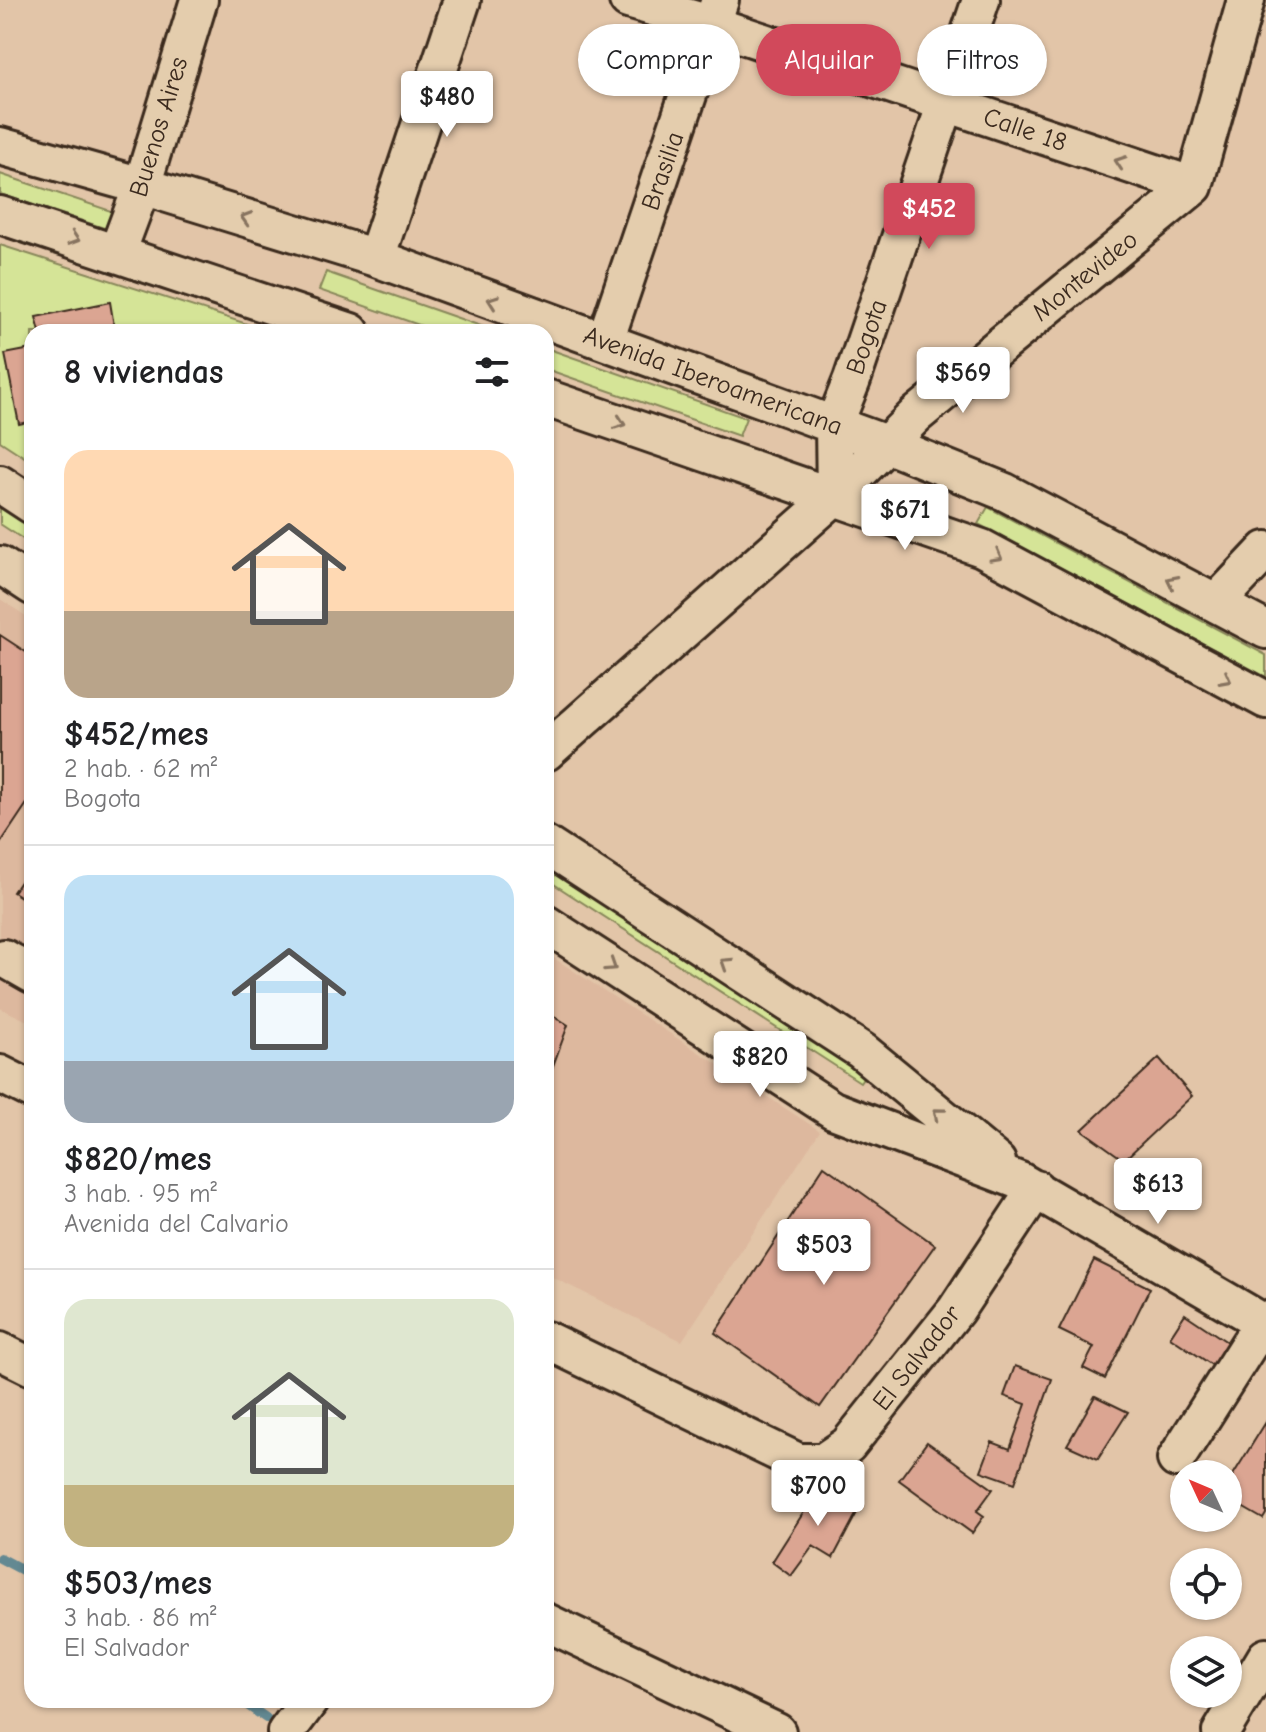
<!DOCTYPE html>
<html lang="es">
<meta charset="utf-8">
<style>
body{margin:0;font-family:"Comic Neue",sans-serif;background:#f2f2f2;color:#202124;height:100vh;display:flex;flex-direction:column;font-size:30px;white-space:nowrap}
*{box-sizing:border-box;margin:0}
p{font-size:26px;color:#757577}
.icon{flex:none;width:44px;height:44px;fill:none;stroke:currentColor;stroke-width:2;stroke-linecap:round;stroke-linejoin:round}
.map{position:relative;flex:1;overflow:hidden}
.sheet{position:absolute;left:24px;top:324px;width:530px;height:1384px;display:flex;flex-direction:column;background:#fff;border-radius:24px;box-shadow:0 2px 6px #0004}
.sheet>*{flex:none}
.banner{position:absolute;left:578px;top:24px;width:568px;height:72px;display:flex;gap:16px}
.needle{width:52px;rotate:314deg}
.controls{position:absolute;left:1170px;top:1460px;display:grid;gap:16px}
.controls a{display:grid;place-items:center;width:72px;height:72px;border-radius:50%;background:#fff;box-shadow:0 2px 6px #0004;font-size:40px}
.price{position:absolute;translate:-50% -68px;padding:0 18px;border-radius:8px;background:#fff;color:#222;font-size:26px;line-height:52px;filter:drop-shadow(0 2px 4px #0008)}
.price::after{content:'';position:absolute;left:50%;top:48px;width:24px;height:18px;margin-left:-12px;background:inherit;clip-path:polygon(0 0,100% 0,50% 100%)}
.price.on{background:#d1495b;color:#fff}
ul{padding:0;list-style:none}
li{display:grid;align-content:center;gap:16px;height:424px;padding:0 40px}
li+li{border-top:2px solid #e0e0e0}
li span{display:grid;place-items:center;height:248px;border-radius:24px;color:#555}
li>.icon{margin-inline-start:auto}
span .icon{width:144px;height:144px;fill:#fffc;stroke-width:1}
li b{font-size:34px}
h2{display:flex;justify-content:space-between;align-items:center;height:96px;padding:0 40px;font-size:34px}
.chip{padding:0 28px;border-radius:36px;background:#fff;box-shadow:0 2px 6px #0004;font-size:28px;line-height:72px}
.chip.on{background:#d1495b;color:#fff}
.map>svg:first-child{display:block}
.built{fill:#ddb89e}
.green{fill:#d5e497;stroke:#88875a;stroke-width:2}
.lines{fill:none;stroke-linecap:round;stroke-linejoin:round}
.stream{stroke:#648992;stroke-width:10}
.building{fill:#dba592;stroke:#3b2a1e;stroke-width:2}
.minor-casing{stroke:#3b2a1e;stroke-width:42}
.minor{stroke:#e4cdad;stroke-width:36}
.oneway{stroke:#87735e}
.labels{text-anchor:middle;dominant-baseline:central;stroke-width:6;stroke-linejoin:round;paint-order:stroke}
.street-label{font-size:26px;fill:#3b2a1e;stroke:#e4cdad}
</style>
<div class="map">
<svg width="1266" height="1732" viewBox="0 0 1266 1732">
<rect width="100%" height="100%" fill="#e2c5a8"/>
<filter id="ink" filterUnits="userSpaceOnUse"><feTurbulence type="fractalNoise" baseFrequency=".0125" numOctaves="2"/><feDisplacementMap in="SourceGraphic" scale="16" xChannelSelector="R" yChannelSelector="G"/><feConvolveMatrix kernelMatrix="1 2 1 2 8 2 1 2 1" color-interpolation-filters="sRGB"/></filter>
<g filter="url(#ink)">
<path class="built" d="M0,599L32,620V1023L0,1008Z
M546,953L820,1131L682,1341L546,1274Z"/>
<path class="green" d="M0,174L117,213L110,230L0,194Z
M0,245L272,332H32V462L0,441Z
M326,272L498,332H439L319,290Z
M546,348L746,418L739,436L546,369Z
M0,501L32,522V545L0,524Z
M988,507L1266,655V677L978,524Z
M546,855L871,1066L860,1082L546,879Z"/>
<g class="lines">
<path class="stream" d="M0,1558L32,1575
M240,1700L266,1718"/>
</g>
<path class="building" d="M110,302L115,332H40L36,317Z
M31,349L32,421L19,424L5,354Z
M0,635L32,656V796L0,844Z
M32,864V904L13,892Z
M546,1011L568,1025L546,1085Z
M1159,1058L1192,1096L1124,1160L1082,1130Z
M824,1166L935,1245L820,1407L715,1333Z
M1094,1260L1150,1288L1105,1379L1083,1368L1094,1347L1059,1330Z
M1185,1314L1233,1346L1218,1369L1170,1337Z
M1015,1366L1052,1379L1015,1483L981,1471L992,1442L1010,1449L1026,1404L1004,1396Z
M1095,1396L1128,1412L1098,1459L1067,1445Z
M1266,1422V1514L1263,1519L1228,1499V1483Z
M927,1442L993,1489L977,1511L984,1516L972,1533L899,1480Z
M823,1482L861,1505L833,1558L813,1546L791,1576L772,1562Z"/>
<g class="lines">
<defs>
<path id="minor" d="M628,0L713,25L1194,186
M0,146L142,186L376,258L886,444L1005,492L1266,630
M0,215L351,332
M117,253L142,186L199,0
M376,258L462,0
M605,341L720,0
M546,398L982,548L1266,700
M0,484L32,505
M835,496L834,425L852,380L981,0
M0,565L32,586
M1216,603L1266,550
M546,752L835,496L916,415L1194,186L1246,0
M546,845L862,1051L997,1162
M546,924L833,1110L1020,1181L1266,1324
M4,958L32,974
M0,1074L32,1090
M546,1340L798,1462H823L848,1445L956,1310L1036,1189
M0,1351L32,1367
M1176,1459L1263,1322
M546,1622L777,1732
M286,1732L310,1700
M1221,1732L1266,1657"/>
</defs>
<use href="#minor" class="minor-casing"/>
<use href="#minor" class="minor"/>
</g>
<defs><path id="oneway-chevron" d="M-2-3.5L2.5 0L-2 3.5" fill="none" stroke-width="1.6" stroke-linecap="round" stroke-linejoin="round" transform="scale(2)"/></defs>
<g class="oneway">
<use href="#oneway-chevron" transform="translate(1120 162) rotate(-161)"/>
<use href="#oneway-chevron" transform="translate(246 218) rotate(-163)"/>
<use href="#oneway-chevron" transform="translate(74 239) rotate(18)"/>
<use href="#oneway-chevron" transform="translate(493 301) rotate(-160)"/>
<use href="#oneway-chevron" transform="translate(620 423) rotate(19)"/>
<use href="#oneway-chevron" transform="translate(997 556) rotate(29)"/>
<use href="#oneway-chevron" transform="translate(1172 581) rotate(-153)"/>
<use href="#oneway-chevron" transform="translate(1226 679) rotate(28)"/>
<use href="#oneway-chevron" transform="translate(726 963) rotate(-147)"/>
<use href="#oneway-chevron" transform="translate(611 966) rotate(33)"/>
<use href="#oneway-chevron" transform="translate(938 1113) rotate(-141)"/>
</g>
</g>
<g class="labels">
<g class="street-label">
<text transform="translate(159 127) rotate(-73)">Buenos Aires</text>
<text transform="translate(1025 130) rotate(19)">Calle 18</text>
<text transform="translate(663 171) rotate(-71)">Brasilia</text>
<text transform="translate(1085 276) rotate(-39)">Montevideo</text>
<text transform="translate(867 337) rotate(-71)">Bogota</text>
<text transform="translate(713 381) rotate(20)">Avenida Iberoamericana</text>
<text transform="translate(917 1358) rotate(-52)">El Salvador</text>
</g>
</g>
</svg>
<div class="controls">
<a><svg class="needle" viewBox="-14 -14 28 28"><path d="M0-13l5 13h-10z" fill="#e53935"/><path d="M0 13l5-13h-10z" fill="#757577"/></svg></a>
<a><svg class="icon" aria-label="locate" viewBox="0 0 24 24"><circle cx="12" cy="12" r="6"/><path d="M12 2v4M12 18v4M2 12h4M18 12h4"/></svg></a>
<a><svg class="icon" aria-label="layers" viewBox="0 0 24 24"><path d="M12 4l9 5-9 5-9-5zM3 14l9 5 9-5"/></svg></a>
</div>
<b class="price" style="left:447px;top:139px">$480</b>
<b class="price on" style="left:929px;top:251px">$452</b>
<b class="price" style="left:963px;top:415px">$569</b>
<b class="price" style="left:905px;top:552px">$671</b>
<b class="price" style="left:760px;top:1099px">$820</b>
<b class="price" style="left:1158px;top:1226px">$613</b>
<b class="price" style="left:824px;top:1287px">$503</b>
<b class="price" style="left:818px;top:1528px">$700</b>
<div class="banner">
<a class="chip">Comprar</a>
<a class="chip on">Alquilar</a>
<a class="chip">Filtros</a>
</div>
<section class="sheet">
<h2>8 viviendas<svg class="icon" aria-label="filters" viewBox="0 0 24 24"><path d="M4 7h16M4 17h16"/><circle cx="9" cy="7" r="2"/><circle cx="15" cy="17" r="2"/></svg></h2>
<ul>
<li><span style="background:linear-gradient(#ffd9b3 65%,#b9a48a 0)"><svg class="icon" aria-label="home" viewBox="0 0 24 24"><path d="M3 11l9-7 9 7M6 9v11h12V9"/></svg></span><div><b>$452/mes</b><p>2 hab. · 62 m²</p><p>Bogota</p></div></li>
<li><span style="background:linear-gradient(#bfe0f5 75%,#9aa5b1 0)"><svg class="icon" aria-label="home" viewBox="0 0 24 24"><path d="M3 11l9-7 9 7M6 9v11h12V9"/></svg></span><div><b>$820/mes</b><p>3 hab. · 95 m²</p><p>Avenida del Calvario</p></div></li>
<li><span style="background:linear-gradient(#dfe7d0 75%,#c2b280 0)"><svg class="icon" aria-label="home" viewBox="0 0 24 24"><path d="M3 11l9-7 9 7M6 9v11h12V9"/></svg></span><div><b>$503/mes</b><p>3 hab. · 86 m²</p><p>El Salvador</p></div></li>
</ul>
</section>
</div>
